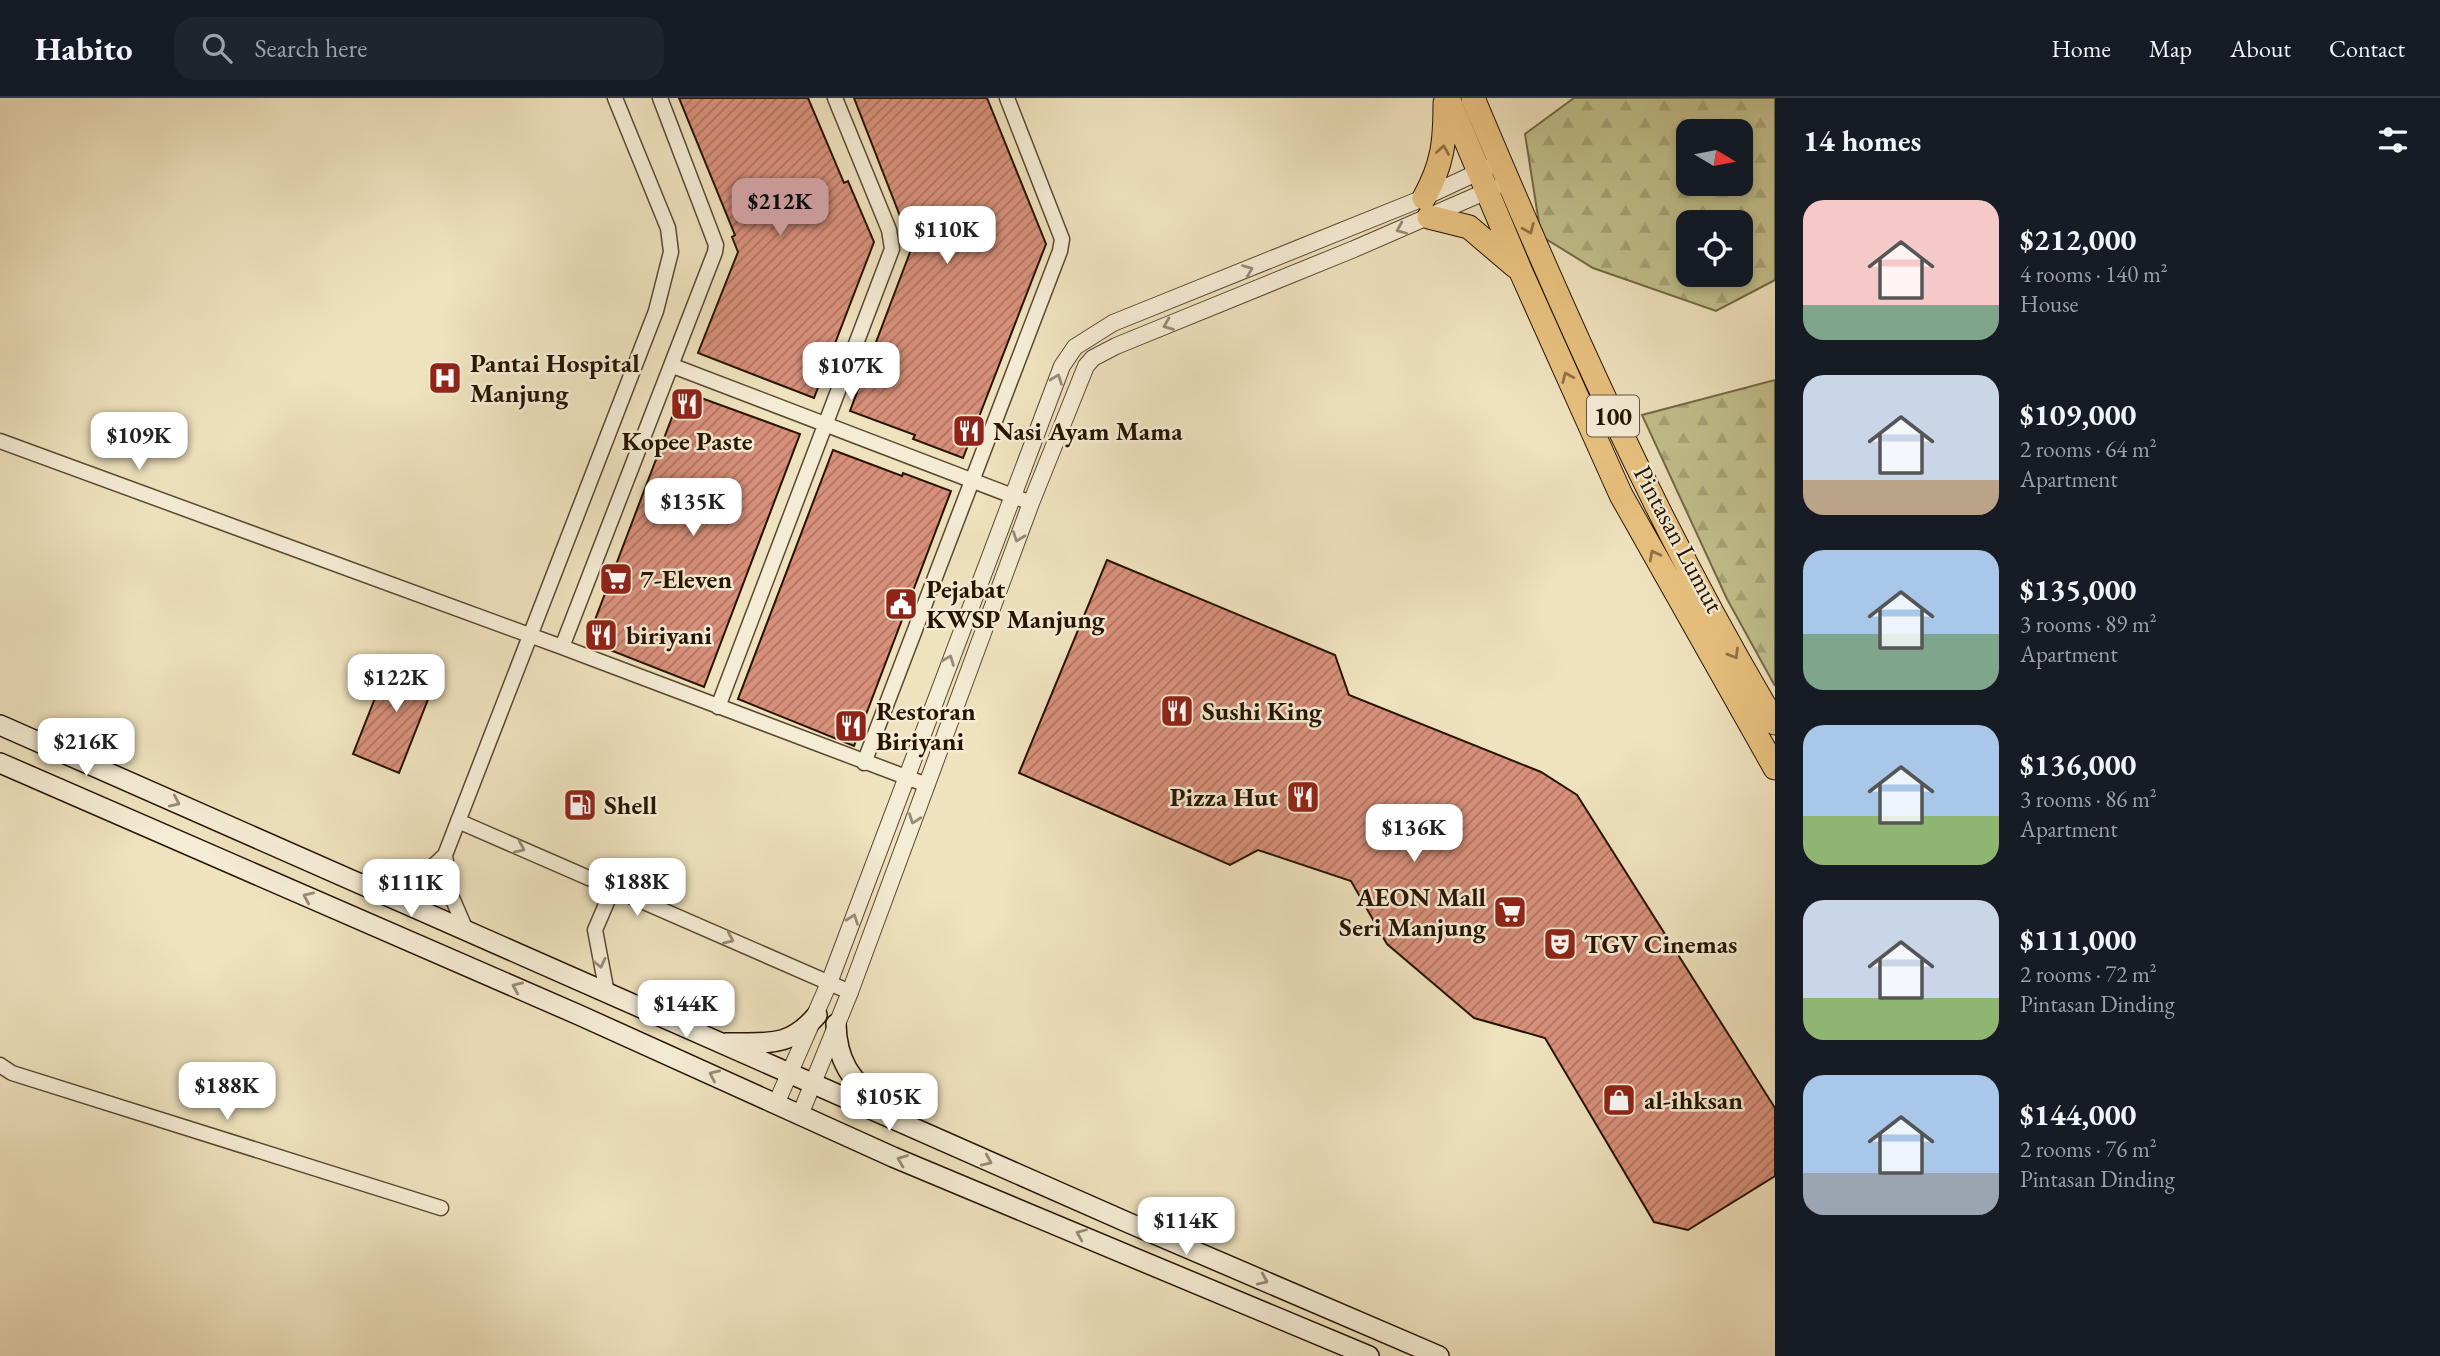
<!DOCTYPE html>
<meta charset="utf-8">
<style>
body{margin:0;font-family:"EB Garamond",serif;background:#20242c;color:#f1f3f6;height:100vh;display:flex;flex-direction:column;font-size:26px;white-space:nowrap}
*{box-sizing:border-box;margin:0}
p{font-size:23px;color:#9ea1a6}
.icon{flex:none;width:38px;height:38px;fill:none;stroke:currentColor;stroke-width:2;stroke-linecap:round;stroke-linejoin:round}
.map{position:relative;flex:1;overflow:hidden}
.panel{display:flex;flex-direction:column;background:#171b24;width:665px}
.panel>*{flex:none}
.needle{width:46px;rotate:100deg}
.controls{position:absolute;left:1676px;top:21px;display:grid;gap:14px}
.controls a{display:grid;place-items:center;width:77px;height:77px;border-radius:14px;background:#171b24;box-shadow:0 4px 10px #0003;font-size:35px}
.price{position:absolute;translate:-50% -60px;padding:0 16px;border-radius:14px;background:#fff;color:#222;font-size:23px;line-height:46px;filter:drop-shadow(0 2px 4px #0008)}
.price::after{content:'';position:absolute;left:50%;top:42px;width:21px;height:16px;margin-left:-10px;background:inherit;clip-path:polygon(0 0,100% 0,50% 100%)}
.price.current{background:#c59692;color:#111}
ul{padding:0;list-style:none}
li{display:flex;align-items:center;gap:21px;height:175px;padding:0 28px}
li span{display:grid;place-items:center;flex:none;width:196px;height:140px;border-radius:21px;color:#555}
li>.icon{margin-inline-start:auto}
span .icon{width:84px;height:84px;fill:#fffc;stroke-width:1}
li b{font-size:30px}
h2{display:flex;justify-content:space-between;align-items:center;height:84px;padding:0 28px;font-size:30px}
header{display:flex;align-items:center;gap:42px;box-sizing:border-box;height:98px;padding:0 35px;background:#171b24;border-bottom:2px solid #363941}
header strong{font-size:33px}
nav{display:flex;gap:38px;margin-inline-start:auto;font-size:24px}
.search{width:490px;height:63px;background:#20242c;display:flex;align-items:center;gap:18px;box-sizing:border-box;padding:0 24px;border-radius:21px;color:#9ea1a6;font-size:26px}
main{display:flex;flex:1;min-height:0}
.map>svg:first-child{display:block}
.forest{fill:url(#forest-firs);stroke:#746a46;stroke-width:2;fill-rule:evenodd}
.building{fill:url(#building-hatch);stroke:#271400;stroke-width:2}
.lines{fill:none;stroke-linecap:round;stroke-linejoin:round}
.minor-casing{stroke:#594830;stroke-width:17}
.tertiary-casing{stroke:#594830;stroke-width:18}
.secondary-casing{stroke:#271400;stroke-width:22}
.trunk-casing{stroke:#271400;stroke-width:25}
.minor{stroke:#f5ecd5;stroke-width:14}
.tertiary{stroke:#f5ecd5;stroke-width:16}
.secondary{stroke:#f5ecd5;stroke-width:19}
.trunk{stroke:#e8c17f;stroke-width:23}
.oneway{stroke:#917346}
.oneway2{stroke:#988b75}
.labels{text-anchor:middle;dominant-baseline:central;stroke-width:5;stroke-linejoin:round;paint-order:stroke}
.shield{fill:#f5ecd5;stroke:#655540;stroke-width:2}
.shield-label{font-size:24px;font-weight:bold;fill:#271400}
.poi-label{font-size:26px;font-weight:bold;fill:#271400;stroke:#f5ecd5;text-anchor:start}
.street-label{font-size:26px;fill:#271400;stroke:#f5ecd5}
</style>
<header>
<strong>Habito</strong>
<div class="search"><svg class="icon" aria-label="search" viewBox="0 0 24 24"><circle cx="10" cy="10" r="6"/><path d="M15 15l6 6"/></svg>Search here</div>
<nav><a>Home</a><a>Map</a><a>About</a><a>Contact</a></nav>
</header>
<main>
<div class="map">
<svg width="1775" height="1258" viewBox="0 0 1775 1258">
<defs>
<pattern id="forest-firs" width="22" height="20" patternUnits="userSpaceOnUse" patternTransform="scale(1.75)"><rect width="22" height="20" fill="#c1c08c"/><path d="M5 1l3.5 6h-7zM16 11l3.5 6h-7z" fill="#a6a477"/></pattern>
<pattern id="building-hatch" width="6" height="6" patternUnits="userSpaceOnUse" patternTransform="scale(1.75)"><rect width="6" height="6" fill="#d8907b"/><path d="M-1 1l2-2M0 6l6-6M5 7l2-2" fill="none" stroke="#af7462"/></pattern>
</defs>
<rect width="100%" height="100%" fill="#efe2be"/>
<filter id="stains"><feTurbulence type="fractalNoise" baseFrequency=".00286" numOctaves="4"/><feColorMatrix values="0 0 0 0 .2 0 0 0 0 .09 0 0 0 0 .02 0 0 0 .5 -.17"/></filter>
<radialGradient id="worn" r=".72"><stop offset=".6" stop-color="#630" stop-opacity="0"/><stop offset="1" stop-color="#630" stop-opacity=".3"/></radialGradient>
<path class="forest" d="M1574,0H1775V182L1716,213L1593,170L1541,138L1525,36ZM1689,33H1741V86H1689ZM1689,124H1741V177H1689Z
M1775,282V588L1727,501L1642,317Z"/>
<path class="building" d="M679,0H808L844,85L848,83L874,144L814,300L698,255L738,154L732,139L735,137Z
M854,0H987L1046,146L963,360L913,341L915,337L850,313L912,149Z
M682,293L800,336L704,589L587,543Z
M833,352L902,378L903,375L951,393L854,648L738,601Z
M1107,462L1335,557L1349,597L1541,674L1577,697L1775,1010V1078L1688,1132L1654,1124L1545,940L1474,920L1387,846L1351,783L1258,752L1230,767L1019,675Z
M392,557L438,576L399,675L353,656Z"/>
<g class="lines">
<defs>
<path id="minor" d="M660,0L716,147L715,154L562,549L927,687
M673,268L1031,405
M0,343L562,549
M718,609L892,151L889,132L835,0
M864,665L1060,153L1062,141L1007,0
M458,723L850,894
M362,783C403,786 415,787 445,757
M466,832L450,795L445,757L656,213L671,154L668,130L615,0
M607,895L595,832L613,790
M0,967L12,975L441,1110"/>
<path id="tertiary" d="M776,1006L829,885L1062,268L1075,249L1113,225L1416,103L1487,70
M800,1017L850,894L1031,405L1086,268L1093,260L1116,248L1354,151L1494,90"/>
<path id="secondary" d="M0,627L1129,1125L1439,1258
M0,665L579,917L893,1059L1369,1258
M836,926C837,968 854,982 882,1011
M726,945C767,944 788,951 817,917"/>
<path id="trunk" d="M1448,0L1521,174L1621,397L1775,670
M1473,0C1563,214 1656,426 1775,625
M1424,100C1443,66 1445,43 1445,5
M1429,119L1469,129L1516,169"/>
</defs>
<use href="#minor" class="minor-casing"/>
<use href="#tertiary" class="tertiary-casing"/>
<use href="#secondary" class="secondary-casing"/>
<use href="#trunk" class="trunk-casing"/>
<use href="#minor" class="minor"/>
<use href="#tertiary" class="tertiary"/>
<use href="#secondary" class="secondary"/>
<use href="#trunk" class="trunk"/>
</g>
<defs><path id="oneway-chevron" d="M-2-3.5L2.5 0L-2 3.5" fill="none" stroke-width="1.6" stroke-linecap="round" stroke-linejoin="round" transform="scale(1.75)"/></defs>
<g class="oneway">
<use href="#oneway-chevron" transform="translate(1443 52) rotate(-81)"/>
<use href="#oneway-chevron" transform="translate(1529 131) rotate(67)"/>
<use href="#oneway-chevron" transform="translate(1567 279) rotate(-114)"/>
<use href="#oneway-chevron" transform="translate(1654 457) rotate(-118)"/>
<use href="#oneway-chevron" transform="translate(1734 556) rotate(59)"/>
</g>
<g class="oneway2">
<use href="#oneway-chevron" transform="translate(1401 131) rotate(157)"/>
<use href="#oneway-chevron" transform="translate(1248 172) rotate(-22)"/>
<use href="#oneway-chevron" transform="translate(1168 227) rotate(158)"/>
<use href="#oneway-chevron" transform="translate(1057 281) rotate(-69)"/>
<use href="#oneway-chevron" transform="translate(1018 439) rotate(110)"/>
<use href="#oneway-chevron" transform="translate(949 562) rotate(-69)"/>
<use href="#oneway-chevron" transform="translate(175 704) rotate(24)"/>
<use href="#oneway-chevron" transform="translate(914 721) rotate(110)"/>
<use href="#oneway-chevron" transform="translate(520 750) rotate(24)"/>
<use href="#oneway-chevron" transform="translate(308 799) rotate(-156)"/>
<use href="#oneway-chevron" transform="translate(853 821) rotate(-70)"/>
<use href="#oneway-chevron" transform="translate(729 841) rotate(24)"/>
<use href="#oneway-chevron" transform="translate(600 865) rotate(77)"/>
<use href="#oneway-chevron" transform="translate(517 889) rotate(-156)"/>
<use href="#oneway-chevron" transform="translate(714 977) rotate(-155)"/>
<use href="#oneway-chevron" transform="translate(902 1062) rotate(-158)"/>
<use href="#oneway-chevron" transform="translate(987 1063) rotate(24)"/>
<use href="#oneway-chevron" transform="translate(1081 1136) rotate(-157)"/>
<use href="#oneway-chevron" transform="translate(1263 1182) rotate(24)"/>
</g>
<defs>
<symbol id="hospital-square" viewBox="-11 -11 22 22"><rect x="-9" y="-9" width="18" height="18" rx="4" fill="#8f2418" stroke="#f5ecd5"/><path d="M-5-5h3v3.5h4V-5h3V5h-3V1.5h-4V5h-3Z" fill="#fff"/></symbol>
<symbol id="restaurant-square" viewBox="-11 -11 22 22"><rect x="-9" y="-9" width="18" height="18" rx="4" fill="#8f2418" stroke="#f5ecd5"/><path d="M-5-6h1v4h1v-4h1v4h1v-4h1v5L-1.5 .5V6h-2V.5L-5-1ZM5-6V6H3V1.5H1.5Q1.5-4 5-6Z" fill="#fff"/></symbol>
<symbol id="supermarket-square" viewBox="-11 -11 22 22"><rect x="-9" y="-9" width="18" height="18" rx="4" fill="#8f2418" stroke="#f5ecd5"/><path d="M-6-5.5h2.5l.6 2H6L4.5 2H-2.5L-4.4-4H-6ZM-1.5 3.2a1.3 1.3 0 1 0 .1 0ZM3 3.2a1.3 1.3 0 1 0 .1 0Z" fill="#fff"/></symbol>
<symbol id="civic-square" viewBox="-11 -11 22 22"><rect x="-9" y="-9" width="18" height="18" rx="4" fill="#8f2418" stroke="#f5ecd5"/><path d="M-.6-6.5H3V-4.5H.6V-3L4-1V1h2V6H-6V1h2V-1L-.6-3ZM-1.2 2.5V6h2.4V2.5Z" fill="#fff"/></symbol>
<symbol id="fuel-square" viewBox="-11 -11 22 22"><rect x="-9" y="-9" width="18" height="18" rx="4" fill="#8f2418" stroke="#f5ecd5"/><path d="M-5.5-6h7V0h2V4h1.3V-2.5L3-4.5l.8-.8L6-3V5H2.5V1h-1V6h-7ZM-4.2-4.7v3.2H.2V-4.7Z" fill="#fff"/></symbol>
<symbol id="theatre-square" viewBox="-11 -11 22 22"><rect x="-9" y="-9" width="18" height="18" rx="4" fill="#8f2418" stroke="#f5ecd5"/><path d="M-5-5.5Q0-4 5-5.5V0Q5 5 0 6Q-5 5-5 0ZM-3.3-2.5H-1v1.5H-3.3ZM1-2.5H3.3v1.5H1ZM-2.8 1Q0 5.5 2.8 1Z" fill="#fff"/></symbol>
<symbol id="shop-square" viewBox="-11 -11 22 22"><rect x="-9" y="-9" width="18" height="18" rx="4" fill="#8f2418" stroke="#f5ecd5"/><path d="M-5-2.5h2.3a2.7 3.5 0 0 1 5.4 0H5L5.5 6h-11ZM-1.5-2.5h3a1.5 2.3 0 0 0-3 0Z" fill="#fff"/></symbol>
</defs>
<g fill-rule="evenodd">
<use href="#hospital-square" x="426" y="261" width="38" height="38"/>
<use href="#restaurant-square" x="668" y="287" width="38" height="38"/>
<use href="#restaurant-square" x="950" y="314" width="38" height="38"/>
<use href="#supermarket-square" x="597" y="462" width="38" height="38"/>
<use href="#civic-square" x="882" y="487" width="38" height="38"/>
<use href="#restaurant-square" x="582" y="518" width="38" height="38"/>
<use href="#restaurant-square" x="1158" y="594" width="38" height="38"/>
<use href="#restaurant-square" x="832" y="609" width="38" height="38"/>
<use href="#restaurant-square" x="1284" y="680" width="38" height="38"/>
<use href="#fuel-square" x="561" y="688" width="38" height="38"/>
<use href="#supermarket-square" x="1491" y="795" width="38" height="38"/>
<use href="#theatre-square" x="1541" y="827" width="38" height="38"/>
<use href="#shop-square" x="1600" y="983" width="38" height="38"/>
</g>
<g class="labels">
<rect class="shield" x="1587" y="297.5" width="52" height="41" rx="5"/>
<g class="shield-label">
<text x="1613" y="318">100</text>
</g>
<g class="poi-label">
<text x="470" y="265">Pantai Hospital<tspan x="470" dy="30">Manjung</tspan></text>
<text x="993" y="333">Nasi Ayam Mama</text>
<text x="687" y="343" text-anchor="middle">Kopee Paste</text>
<text x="640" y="481">7-Eleven</text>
<text x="926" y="491">Pejabat<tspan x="926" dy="30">KWSP Manjung</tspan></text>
<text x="626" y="537">biriyani</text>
<text x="876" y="613">Restoran<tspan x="876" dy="30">Biriyani</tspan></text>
<text x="1202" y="613">Sushi King</text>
<text x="1278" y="699" text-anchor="end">Pizza Hut</text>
<text x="604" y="707">Shell</text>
<text x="1486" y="799" text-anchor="end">AEON Mall<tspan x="1486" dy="30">Seri Manjung</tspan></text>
<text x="1584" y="846">TGV Cinemas</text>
<text x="1644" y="1002">al-ihksan</text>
</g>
<g class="street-label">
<text transform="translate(1679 441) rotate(62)">Pintasan Lumut</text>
</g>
</g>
<rect width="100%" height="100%" filter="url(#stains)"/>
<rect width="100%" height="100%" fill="url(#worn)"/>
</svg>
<div class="controls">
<a><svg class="needle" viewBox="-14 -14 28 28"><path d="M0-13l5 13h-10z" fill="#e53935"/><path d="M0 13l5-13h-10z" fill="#9ea1a6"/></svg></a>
<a><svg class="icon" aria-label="locate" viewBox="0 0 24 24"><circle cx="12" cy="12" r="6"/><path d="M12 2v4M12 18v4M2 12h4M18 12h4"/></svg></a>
</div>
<b class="price current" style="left:780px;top:140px">$212K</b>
<b class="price" style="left:947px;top:168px">$110K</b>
<b class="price" style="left:851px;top:304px">$107K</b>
<b class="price" style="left:139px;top:374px">$109K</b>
<b class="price" style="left:693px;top:440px">$135K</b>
<b class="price" style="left:396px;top:616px">$122K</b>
<b class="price" style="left:86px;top:680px">$216K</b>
<b class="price" style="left:1414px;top:766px">$136K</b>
<b class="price" style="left:637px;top:820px">$188K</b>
<b class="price" style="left:411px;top:821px">$111K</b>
<b class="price" style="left:686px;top:942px">$144K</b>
<b class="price" style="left:227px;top:1024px">$188K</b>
<b class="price" style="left:889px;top:1035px">$105K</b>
<b class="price" style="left:1186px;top:1159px">$114K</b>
</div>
<section class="panel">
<h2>14 homes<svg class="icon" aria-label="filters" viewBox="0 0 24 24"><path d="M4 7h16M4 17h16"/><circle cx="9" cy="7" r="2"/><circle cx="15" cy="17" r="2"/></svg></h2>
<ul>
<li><span style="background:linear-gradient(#f6c9c9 75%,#7fa58c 0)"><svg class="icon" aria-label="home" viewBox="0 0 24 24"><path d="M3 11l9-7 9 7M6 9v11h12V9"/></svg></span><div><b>$212,000</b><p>4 rooms · 140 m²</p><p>House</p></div></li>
<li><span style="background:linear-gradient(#c9d6e8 75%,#b9a48a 0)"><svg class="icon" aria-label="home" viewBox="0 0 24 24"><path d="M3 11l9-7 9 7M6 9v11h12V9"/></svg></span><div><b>$109,000</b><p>2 rooms · 64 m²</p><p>Apartment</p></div></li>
<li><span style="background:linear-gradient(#a9c7e8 60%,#7fa58c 0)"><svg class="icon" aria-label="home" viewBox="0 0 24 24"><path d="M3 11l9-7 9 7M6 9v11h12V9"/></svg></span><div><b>$135,000</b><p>3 rooms · 89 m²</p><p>Apartment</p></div></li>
<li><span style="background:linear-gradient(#a9c7e8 65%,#8fb573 0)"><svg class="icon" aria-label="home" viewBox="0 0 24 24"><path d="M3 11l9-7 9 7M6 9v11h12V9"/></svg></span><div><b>$136,000</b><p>3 rooms · 86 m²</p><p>Apartment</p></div></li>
<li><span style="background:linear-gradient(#c9d6e8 70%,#8fb573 0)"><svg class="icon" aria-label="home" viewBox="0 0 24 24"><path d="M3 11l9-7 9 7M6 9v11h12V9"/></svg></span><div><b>$111,000</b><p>2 rooms · 72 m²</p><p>Pintasan Dinding</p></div></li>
<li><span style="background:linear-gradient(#a9c7e8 70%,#9aa5b1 0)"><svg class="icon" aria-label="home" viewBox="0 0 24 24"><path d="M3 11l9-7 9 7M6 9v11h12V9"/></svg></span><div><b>$144,000</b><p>2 rooms · 76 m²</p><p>Pintasan Dinding</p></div></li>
</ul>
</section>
</main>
